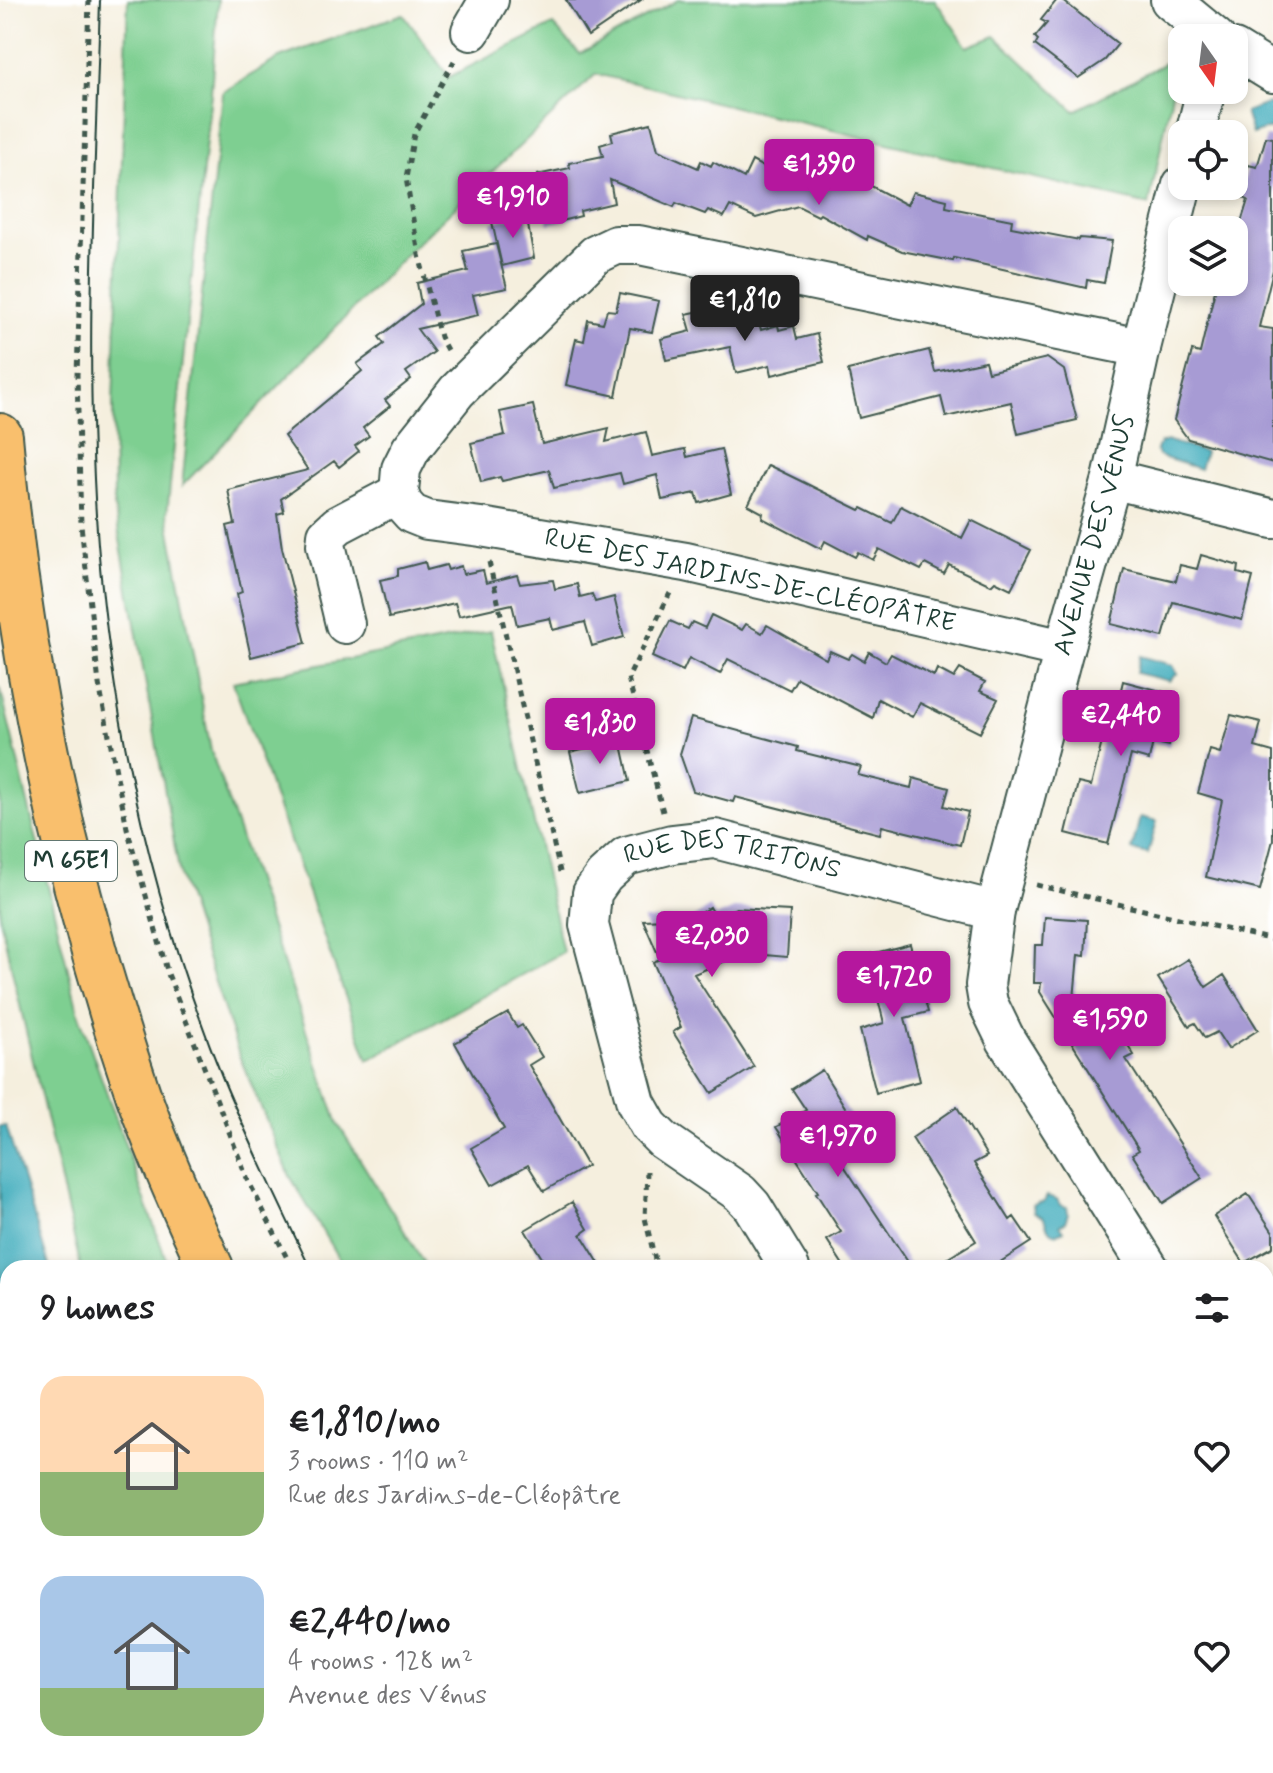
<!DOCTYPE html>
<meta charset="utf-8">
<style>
body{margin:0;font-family:Mynerve,sans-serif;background:#f6f6f6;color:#202124;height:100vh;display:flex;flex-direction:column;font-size:30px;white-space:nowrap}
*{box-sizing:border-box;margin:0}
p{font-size:26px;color:#757577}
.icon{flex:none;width:44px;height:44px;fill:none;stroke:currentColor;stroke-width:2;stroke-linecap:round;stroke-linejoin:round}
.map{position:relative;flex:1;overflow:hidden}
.side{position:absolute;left:0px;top:1260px;width:1274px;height:514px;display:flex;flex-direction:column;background:#fff;border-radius:24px 24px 0 0;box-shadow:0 4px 12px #0003}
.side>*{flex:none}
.needle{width:52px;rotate:166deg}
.fabs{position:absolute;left:1168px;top:24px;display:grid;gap:16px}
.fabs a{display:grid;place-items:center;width:80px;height:80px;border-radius:16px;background:#fff;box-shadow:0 4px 12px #0003;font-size:40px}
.price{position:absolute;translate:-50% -68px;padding:0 18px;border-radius:8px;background:#b5179e;color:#fff;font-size:26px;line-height:52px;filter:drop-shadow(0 2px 4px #0008)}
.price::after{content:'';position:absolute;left:50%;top:48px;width:24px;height:18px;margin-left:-12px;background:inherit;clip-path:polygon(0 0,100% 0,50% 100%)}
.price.active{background:#222;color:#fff}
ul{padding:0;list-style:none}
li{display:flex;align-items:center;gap:24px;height:200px;padding:0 40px}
li span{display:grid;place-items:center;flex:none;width:224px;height:160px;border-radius:24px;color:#555}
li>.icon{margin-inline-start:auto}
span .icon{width:96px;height:96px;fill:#fffc;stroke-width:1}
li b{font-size:34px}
h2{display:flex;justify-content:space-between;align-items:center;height:96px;padding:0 40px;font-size:34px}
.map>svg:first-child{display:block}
.green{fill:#7ecf91;stroke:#4e8662;stroke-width:2}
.water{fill:#3dabbb;stroke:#2e7478;stroke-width:2}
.building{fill:#a79bd4}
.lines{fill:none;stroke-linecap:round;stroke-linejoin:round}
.minor-casing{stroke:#3f584e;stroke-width:42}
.major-casing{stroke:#3f584e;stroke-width:48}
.path{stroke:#3f584e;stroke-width:5;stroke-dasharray:6 6;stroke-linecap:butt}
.minor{stroke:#fff;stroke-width:38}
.major{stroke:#f9bf6d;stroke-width:44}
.tram{stroke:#1f3d34;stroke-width:2}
.labels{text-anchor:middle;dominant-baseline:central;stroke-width:7;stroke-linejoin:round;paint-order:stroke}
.shield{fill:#fff;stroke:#627771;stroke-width:2}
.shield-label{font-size:24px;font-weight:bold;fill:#1f3d34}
.street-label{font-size:26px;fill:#1f3d34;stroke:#fff}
</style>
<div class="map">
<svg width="1273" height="1773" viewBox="0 0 1273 1773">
<rect width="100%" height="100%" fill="#fff"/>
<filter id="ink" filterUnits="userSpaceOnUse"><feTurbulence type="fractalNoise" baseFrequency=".0125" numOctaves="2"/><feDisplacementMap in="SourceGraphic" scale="16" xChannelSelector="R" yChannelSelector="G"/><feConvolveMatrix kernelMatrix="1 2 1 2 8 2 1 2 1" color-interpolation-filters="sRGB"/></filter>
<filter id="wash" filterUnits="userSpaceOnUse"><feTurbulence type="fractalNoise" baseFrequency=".006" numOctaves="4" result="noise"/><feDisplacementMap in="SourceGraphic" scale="32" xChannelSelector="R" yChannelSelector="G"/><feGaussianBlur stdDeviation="1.8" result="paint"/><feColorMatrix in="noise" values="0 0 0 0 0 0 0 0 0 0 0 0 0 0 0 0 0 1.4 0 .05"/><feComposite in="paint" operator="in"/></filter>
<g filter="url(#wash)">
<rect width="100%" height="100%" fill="#f5efde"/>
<path class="green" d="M128,0H218L211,93L167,514L211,751L338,1124L427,1268H344L290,1176L240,1058L180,876L114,506L113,402Z
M678,0H935L967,47L995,36L1075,111L1180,55L1149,205L596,74L419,241L182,486L223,92L279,58L403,14L449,77L553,25L580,54Z
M491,631L563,952L368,1060L233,682Z
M0,687L79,1015L169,1268H81L0,919Z
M336,1766H444L449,1773H341Z
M646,1766H744L749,1773H650Z"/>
<path class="water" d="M1267,104L1273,105V134L1271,128L1252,134L1245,112Z
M1168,441L1205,452L1200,469L1158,456L1156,450L1160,443Z
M1140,656L1173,665L1177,674L1169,681L1136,673Z
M1140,817L1157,821L1148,854L1132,850Z
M0,1126H6L50,1268H8V1411L0,1414Z
M1047,1196L1057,1199L1060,1205L1067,1207L1068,1213L1065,1222L1060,1225L1064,1231C1051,1238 1047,1229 1044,1218L1034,1212L1033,1205L1044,1202Z"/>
<g id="blocks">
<path class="building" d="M566,0H641L588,36Z
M1057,0H1062L1118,44L1105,60L1078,78L1035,45L1038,40L1035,37L1047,23L1041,20Z
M651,123L658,150L698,168L701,161L711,166L713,162L744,178L752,161L765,168L776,148L824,172L827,165L841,173L843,171L907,205L913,192L947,200L946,207L1012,220L1011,227L1079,240L1080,238L1112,241L1104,283L1087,280L1086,288L954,258L953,261L902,251L868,236L867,240L820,214L818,216L798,206L756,218L730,206L724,217L708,210L705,214L676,203L674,207L610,180L614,203L580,211L581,216L549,224L537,175L570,168L569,163L603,156L600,145L613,141L611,133Z
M1266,137L1273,138V270L1259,327L1273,329V463L1188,439L1174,420L1192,351L1200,353L1216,286L1224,288L1226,282H1234V245L1248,200L1240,196L1248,165L1257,167Z
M526,214L534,258L502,266L492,222Z
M496,244L507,288L473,295L478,315L417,329L434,352L406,372L411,379L385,400L390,406L363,428L369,436L355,446L359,451L339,467L334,461L281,499L284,512L277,514L282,548L306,643L251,657L237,594L242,592L227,526L235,524L228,490L308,470L284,436L362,371L357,364L384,344L379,337L421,304L417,283L468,271L463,251Z
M620,293L659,301L652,332L630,328L616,396L566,385L576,339L584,341L588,320L603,323L607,310L616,311Z
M720,307L724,323L757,315L761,330L778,325L779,330L794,326L797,339L817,334L824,362L772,375L770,365L736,373L730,347L666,360L661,339L691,331L686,314Z
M929,350L935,372L985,361L988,372L1047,358L1064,370L1077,420L1018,434L1011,402L946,417L941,397L859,418L848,370Z
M533,405L542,444L609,428L606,442L646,432L652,456L685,449L687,457L721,449L731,494L699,503L696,493L662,500L657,475L623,484L620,473L554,488L549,470L502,481L500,477L481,482L471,443L505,435L500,412Z
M768,465L860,510L862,508L892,523L901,506L962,538L971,520L1031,550L1011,589L995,581L991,585L949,565L944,574L925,564L921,570L879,549L873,560L858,552L855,557L825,541L821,549L762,518L763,513L748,505Z
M1201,555L1239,566L1238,573L1253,577L1242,620L1173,602L1163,637L1111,624L1124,569L1176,581L1180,565L1197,569Z
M425,562L427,570L446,565L448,570L461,566L463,574L483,570L486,583L517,575L520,584L553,580L555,589L577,584L580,597L592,594L595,602L614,597L624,637L592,646L585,622L553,630L550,618L517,625L512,604L459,616L455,603L389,618L380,580L398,576V569Z
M711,615L742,630L746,624L762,633L767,625L826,659L830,651L848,659L852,654L864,661L869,652L886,662L891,654L934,676L937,669L954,678L960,669L985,682L980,691L998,699L980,733L920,703L912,717L878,699L873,718L797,678L790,690L728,659L720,674L689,658L683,671L652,657L670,621L688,629L692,622L705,628Z
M1123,681L1172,694L1168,710L1176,713L1169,746L1153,742L1149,760L1131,755L1108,844L1066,833L1078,783L1091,786L1105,730L1111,732Z
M1231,715L1261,722L1255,747L1273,752V840L1260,890L1206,877L1222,800L1198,793L1210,750L1220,753Z
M691,718L798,747L797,751L861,767L858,775L911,788L913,778L949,788L944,806L968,812L960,845L882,826L880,834L735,797L733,802L693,791L680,754Z
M621,740L630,781L580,793L570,752Z
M710,907L716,917L736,908L790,911L787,957L752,954L751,960L730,959L694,974L754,1067L712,1093L673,1032L681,1027L653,962L660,959L643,920L692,918Z
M1045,917L1087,920L1085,956L1078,955L1071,1033L1101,1014L1113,1033L1118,1029L1134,1055L1126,1059L1202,1178L1163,1203L1132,1154L1139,1150L1040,992L1041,983H1034L1035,945H1043Z
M910,944L928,1012L905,1018L920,1081L876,1093L860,1030L884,1023L867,955Z
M1188,959L1206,987L1224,975L1258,1030L1228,1049L1217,1032L1205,1038L1195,1023L1189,1026L1158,978Z
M508,1013L517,1028L522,1025L542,1057L529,1065L587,1166L544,1191L528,1165L492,1185L471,1148L504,1129L455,1043Z
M822,1070L853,1120L825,1137L912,1268H845L827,1240L841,1232L816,1193L818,1192L776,1127L806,1110L792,1089Z
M957,1107L987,1156L974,1163L1010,1220L1014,1217L1031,1242L991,1268H932L976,1241L912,1138Z
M1248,1194L1273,1232V1247L1244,1263L1214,1216Z
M572,1202L588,1229L581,1234L602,1268H548L525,1230Z"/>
</g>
</g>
<g filter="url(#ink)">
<use href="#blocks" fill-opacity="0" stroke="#3f584e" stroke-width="2"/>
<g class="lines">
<defs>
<g id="minor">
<path d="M1170,0L1216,38"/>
<path d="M471,31L489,0"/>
<path d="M1234,49L1273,73"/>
<path d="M1195,134L1206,90"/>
<path d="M1112,479L1273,519"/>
<path d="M345,624L326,545L327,535L338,525L399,493"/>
<path d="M1064,649L686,562L481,527L427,520L412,514L403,504L399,493L401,469L411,449L457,391L595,255L616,245H639L1141,348"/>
<path id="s1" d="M790,1268L752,1206L740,1193L663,1140L649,1126L636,1103L589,925L592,893L604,876L626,856L672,844L715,839L995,911"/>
<path id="s2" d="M1149,1268L1006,1040L988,1003L985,985L995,911L1064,649L1112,479L1141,348L1182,185"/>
<path d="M1266,1411L1273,1414"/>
<path d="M993,1766L998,1773"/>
</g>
<path id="major" d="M0,436C19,659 66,881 138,1094C159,1154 185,1211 211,1268
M498,1766L503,1773"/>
</defs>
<use href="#minor" class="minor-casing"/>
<use href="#major" class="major-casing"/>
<path class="path" d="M89,0L77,375L81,525L99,684L127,828L168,974L247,1178L292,1268
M447,350L440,337L419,255L406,178L414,134L454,61
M489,562L561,876
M663,812L628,678L670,593
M1036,885L1273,940
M647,1171L645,1218L657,1268
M0,1492L8,1499
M55,1766L57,1773
M594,1766L599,1773
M783,1766L788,1773"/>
<use href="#minor" class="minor"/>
<use href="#major" class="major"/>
<path class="tram" d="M100,0C95,181 84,363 98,544C113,728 155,912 225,1084C251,1146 281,1207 310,1268
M610,1766L614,1773"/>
</g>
</g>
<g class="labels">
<rect class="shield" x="25" y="841" width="92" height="40" rx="6"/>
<g class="shield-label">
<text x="71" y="861">M 65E1</text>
</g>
<g class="street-label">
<text stroke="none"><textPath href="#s2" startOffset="792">AVENUE DES VÉNUS</textPath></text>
<text transform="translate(750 581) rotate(12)">RUE DES JARDINS-DE-CLÉOPÂTRE</text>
<text stroke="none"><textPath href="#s1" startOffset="606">RUE DES TRITONS</textPath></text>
</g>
</g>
</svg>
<div class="fabs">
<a><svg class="needle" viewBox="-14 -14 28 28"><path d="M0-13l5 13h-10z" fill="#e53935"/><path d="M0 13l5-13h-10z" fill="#757577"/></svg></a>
<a><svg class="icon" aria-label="locate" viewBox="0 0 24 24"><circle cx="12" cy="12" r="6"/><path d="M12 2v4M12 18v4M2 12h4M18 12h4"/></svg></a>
<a><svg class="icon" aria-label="layers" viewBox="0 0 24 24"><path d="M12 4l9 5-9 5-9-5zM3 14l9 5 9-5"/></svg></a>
</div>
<b class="price" style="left:819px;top:207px">€1,390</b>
<b class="price" style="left:513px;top:240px">€1,910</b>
<b class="price active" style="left:745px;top:343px">€1,810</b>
<b class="price" style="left:1121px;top:758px">€2,440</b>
<b class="price" style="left:600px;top:766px">€1,830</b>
<b class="price" style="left:712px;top:979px">€2,030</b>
<b class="price" style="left:894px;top:1019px">€1,720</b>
<b class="price" style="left:1110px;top:1062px">€1,590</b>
<b class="price" style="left:838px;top:1179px">€1,970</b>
<section class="side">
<h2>9 homes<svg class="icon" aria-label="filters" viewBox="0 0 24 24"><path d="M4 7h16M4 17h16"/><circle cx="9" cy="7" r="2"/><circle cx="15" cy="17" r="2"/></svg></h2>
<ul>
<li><span style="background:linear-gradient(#ffd9b3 60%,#8fb573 0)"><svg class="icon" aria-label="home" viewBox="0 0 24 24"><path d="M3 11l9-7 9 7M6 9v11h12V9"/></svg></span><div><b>€1,810/mo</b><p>3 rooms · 110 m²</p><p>Rue des Jardins-de-Cléopâtre</p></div><svg class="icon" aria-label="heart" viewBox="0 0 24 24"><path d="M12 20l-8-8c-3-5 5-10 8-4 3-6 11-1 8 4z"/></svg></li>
<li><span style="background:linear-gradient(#a9c7e8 70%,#8fb573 0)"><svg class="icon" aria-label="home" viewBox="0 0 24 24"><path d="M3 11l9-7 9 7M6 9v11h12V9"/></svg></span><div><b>€2,440/mo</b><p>4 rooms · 128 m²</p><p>Avenue des Vénus</p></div><svg class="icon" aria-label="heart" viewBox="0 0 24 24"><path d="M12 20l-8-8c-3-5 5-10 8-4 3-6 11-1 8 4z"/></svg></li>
</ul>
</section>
</div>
